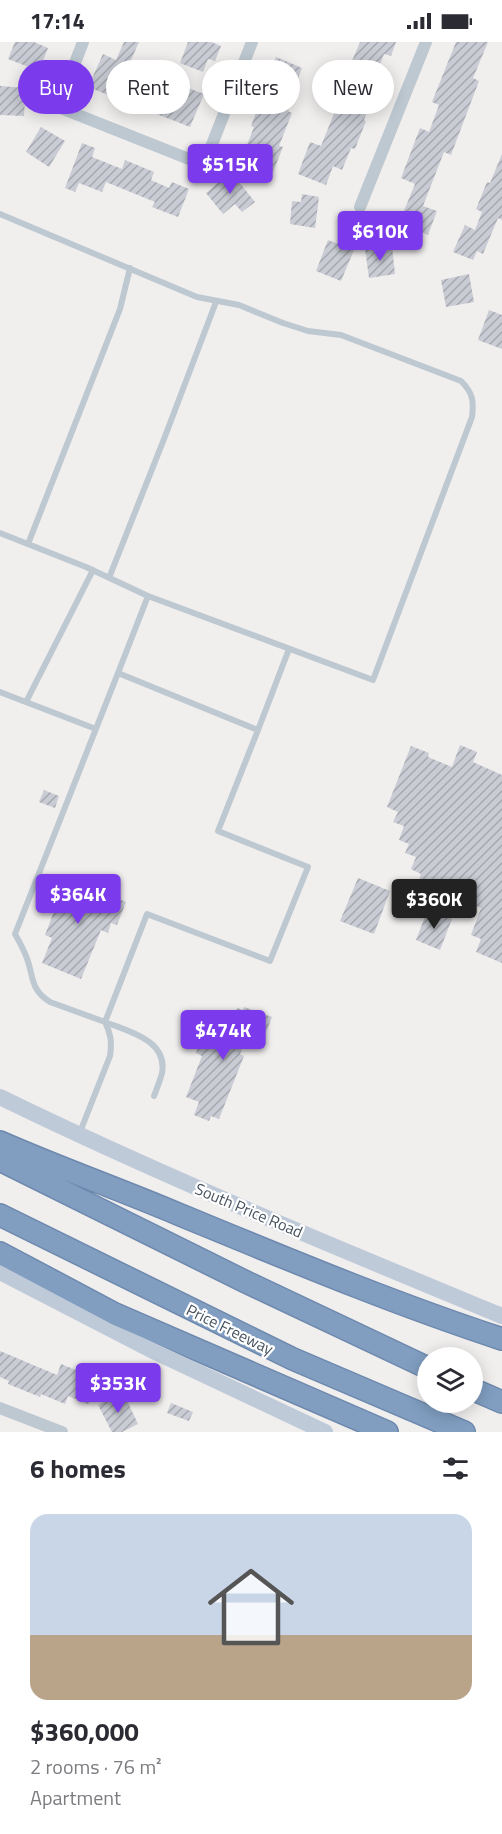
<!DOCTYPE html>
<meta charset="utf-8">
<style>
body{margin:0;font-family:"Titillium Web",sans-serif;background:#f7f7f7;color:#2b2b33;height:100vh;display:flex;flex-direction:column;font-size:22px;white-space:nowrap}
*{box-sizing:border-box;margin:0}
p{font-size:20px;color:#7c7c81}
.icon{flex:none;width:33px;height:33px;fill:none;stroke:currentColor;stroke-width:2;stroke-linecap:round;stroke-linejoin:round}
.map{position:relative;height:1390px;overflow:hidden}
.sheet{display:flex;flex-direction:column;background:#fff;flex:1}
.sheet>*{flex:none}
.top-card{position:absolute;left:18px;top:18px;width:466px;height:54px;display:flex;gap:12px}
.tools{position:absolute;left:417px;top:1305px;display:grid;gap:12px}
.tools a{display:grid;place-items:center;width:66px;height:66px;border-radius:50%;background:#fff;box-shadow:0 3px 15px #0003;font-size:30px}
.price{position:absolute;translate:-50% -51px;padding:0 14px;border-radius:6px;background:#7c3aed;color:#fff;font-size:20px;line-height:39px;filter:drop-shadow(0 2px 3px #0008)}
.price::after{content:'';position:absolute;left:50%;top:36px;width:18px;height:14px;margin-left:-9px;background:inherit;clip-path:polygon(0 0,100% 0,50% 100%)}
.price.selected{background:#222;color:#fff}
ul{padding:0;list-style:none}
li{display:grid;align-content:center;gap:12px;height:318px;padding:0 30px}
li span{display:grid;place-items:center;height:186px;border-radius:18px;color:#555}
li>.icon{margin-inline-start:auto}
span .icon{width:108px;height:108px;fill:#fffc;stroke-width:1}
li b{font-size:26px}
h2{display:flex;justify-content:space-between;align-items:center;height:72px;padding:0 30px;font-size:26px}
.pill{padding:0 21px;border-radius:27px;background:#fff;box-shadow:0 3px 15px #0003;font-size:21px;line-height:54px}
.pill.selected{background:#7c3aed;color:#fff}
.status{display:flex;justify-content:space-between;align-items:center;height:42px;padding:0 30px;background:#fff;direction:ltr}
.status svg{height:16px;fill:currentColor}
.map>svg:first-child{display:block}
.building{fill:url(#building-hatch)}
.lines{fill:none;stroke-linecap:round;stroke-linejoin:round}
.highway-casing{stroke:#6d89ad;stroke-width:24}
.lane{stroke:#bdc8d1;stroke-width:6}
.street{stroke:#bdc8d1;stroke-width:12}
.secondary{stroke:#bfcad9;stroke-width:16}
.highway{stroke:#819ec1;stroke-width:21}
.labels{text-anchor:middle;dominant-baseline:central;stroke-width:4.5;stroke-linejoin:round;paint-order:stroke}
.street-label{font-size:16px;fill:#45515d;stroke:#fff}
</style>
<div class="status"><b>17:14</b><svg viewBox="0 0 49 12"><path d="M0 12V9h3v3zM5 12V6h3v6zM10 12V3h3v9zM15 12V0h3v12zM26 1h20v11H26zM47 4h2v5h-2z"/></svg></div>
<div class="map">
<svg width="502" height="1390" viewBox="0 0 502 1390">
<defs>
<pattern id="building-hatch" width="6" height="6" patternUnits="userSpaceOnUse" patternTransform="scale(1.5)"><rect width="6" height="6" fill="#c9ccd4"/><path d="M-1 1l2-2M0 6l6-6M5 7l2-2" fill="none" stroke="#a5a8af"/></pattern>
</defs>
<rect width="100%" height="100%" fill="#f1eeee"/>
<path class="building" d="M15,0H34L48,6L39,29L8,17Z
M124,0H139L128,25L176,45L178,42L204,52L190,85L88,45L103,12L116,18Z
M188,0H211L221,4L215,19L208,17L203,30L180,21Z
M360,0H396L391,14L384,12L375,35L380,37L364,78L366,79L355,107L351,106L342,128L333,124L326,143L298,132L310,100L321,104L341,54L338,52Z
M456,0H488L473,36L479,39L451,113L444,110L423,164L437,169L428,193L399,181L415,142L401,136L420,86L429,90L439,63L432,60Z
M276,15L302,26L289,59L292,60L288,69L292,71L279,104L283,105L273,130L241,118L254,85L251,84L257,68L253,66Z
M0,44L26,46L24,74L0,73Z
M41,85L65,99L49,125L26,110Z
M82,101L95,106L92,115L122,127L125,118L154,130L151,138L169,146L172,140L189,147L178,175L152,165L155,160L106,140L102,150L79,141L75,150L65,146Z
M502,112V178L498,176L483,212L477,209L473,218L453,210L465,183L475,188L482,170L476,167L487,140L490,141Z
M231,130L255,160L242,170L235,162L223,172L206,151Z
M302,152L319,155L315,186L290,182L292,159L301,160Z
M328,198L354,208L341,239L316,229Z
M392,204L395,232L369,236L365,207Z
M469,232L474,260L446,265L441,238Z
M489,268L502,273V307L478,298Z
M460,703L477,710L473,720L502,733V921L476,910L481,897L471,893L481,866L419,838L421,832L411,827L416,815L405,811L409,802L399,798L404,784L393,780L398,770L387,765L411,704L429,711L428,715L452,725Z
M44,748L59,754L55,766L39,760Z
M61,834L126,860L117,883L111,881L108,891L101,888L81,937L42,921L52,896L45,893L58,859L52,857Z
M358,836L390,849L374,892L340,879Z
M428,867L452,877L440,908L416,898Z
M244,965L272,975L262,1000L247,994L240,1012L244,1014L219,1077L211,1074L209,1079L194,1073L199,1060L186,1055L202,1014L196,1011L207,983L228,991L237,966L243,968Z
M0,1309L57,1333L61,1322L93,1335L90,1342L95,1344L88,1362L68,1354L65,1362L41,1352L40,1355L8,1342L9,1339L0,1335Z
M123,1350L138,1382L122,1390H112L98,1363Z
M171,1361L193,1370L189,1379L167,1371Z"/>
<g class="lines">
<defs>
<path id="highway" d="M0,1100C59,1126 119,1147 178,1172C285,1216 392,1261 502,1297
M0,1118L244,1239L428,1326
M0,1173L293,1317L464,1390
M0,1211L115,1272L387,1390
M472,1347L502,1360"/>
</defs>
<use href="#highway" class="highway-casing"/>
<path class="lane" d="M0,172L197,255L239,263L283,281L308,289L341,293L461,339C473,351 474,359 472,375L373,638L148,554L118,631
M0,491L86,525L148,554
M28,502L120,267L130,226
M109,536L164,397L216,260
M0,650L96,687
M26,660L93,528
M258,688L289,607
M80,1090L110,1014C112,1001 111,992 105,980L50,960C29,947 34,933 26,914C23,906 19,899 15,892L118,631L258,688L218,789L308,825L270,919L147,872L105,980C128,989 168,998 162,1031C160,1039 157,1046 154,1054"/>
<path class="street" d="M83,0L58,65L204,123L252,0
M360,165L426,0
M0,1366L62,1390"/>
<path class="secondary" d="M0,1055C164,1135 333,1204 502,1274
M0,1230L149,1307L325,1390"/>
<use href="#highway" class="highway"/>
</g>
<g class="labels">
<g class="street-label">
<text transform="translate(249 1168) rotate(23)">South Price Road</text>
<text transform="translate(230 1287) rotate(26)">Price Freeway</text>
</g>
</g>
</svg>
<div class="tools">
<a><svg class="icon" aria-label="layers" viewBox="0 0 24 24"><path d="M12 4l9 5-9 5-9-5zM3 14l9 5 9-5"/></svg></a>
</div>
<b class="price" style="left:230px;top:153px">$515K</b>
<b class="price" style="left:380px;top:220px">$610K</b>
<b class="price" style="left:78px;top:883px">$364K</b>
<b class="price selected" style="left:434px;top:888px">$360K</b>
<b class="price" style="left:223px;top:1019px">$474K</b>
<b class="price" style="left:118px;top:1372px">$353K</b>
<div class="top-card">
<a class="pill selected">Buy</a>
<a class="pill">Rent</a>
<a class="pill">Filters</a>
<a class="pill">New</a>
</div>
</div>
<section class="sheet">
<h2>6 homes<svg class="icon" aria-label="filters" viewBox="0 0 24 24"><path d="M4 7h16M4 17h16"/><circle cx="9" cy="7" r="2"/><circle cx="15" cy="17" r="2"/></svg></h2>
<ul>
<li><span style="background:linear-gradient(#c9d6e8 65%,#b9a48a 0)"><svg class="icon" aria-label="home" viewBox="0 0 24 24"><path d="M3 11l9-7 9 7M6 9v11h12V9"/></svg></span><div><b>$360,000</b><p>2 rooms · 76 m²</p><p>Apartment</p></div></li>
</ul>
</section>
